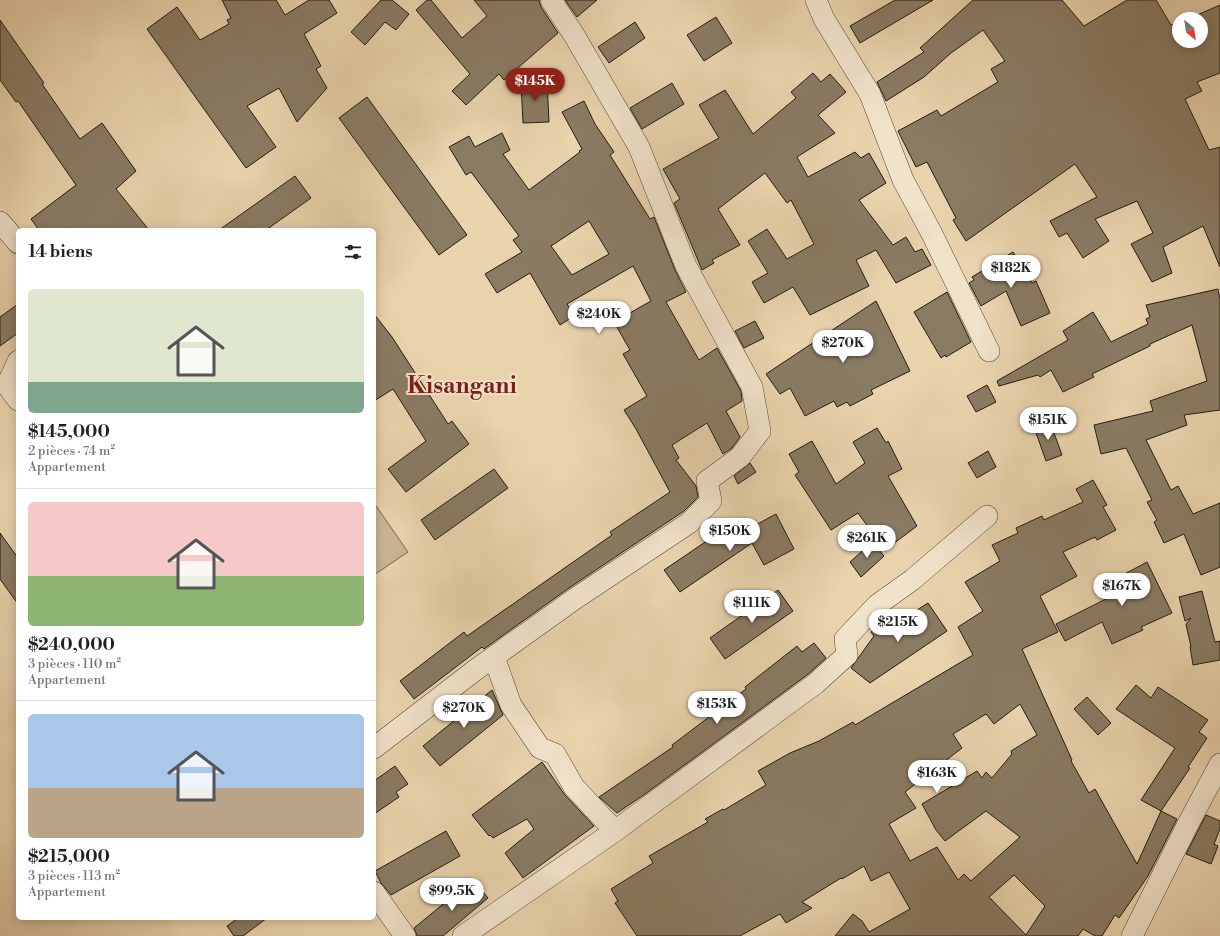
<!DOCTYPE html>
<html lang="fr">
<meta charset="utf-8">
<style>
body{margin:0;font-family:"Libre Bodoni",serif;background:#f6f6f6;color:#202124;height:100vh;display:flex;flex-direction:column;font-size:15px;white-space:nowrap}
*{box-sizing:border-box;margin:0}
p{font-size:13px;color:#757577}
.icon{flex:none;width:22px;height:22px;fill:none;stroke:currentColor;stroke-width:2;stroke-linecap:round;stroke-linejoin:round}
.map{position:relative;flex:1;overflow:hidden}
.drawer{position:absolute;left:16px;top:228px;width:360px;height:692px;display:flex;flex-direction:column;background:#fff;border-radius:6px;box-shadow:0 2px 10px #0003}
.drawer>*{flex:none}
.needle{width:26px;rotate:151deg}
.fabs{position:absolute;left:1172px;top:12px;display:grid;gap:8px}
.fabs a{display:grid;place-items:center;width:36px;height:36px;border-radius:50%;background:#fff;box-shadow:0 2px 10px #0003;font-size:20px}
.price{position:absolute;translate:-50% -34px;padding:0 9px;border-radius:14px;background:#fff;color:#222;font-size:13px;line-height:26px;filter:drop-shadow(0 1px 2px #0008)}
.price::after{content:'';position:absolute;left:50%;top:24px;width:12px;height:9px;margin-left:-6px;background:inherit;clip-path:polygon(0 0,100% 0,50% 100%)}
.price.current{background:#8f2418;color:#fff}
ul{padding:0;list-style:none}
li{display:grid;align-content:center;gap:8px;height:212px;padding:0 12px}
li+li{border-top:1px solid #e0e0e0}
li span{display:grid;place-items:center;height:124px;border-radius:6px;color:#555}
li>.icon{margin-inline-start:auto}
span .icon{width:72px;height:72px;fill:#fffc;stroke-width:1}
li b{font-size:17px}
h2{display:flex;justify-content:space-between;align-items:center;height:48px;padding:0 12px;font-size:17px}
.map>svg:first-child{display:block}
.green{fill:#c8b493;stroke:#766853}
.building{fill:#8a7b63;stroke:#241b13;fill-rule:evenodd}
.lines{fill:none;stroke-linecap:round;stroke-linejoin:round}
.street-casing{stroke:#55493a;stroke-width:22}
.street{stroke:#f1e2ca;stroke-width:21}
.labels{text-anchor:middle;dominant-baseline:central;stroke-width:4;stroke-linejoin:round;paint-order:stroke}
.town-label{font-size:23px;font-weight:bold;fill:#7a1f14;stroke:#f1e2ca}
</style>
<div class="map">
<svg width="1220" height="936" viewBox="0 0 1220 936">
<rect width="100%" height="100%" fill="#e9d3ad"/>
<filter id="stains"><feTurbulence type="fractalNoise" baseFrequency=".005" numOctaves="4"/><feColorMatrix values="0 0 0 0 .2 0 0 0 0 .09 0 0 0 0 .02 0 0 0 .5 -.17"/></filter>
<radialGradient id="worn" r=".72"><stop offset=".6" stop-color="#630" stop-opacity="0"/><stop offset="1" stop-color="#630" stop-opacity=".3"/></radialGradient>
<path class="green" d="M374,503L408,552L374,575Z"/>
<path class="building" d="M222,0H276L285,15L309,0H329L337,13L304,34L321,66L316,69L327,88L297,122L279,88L247,106L276,147L246,168L147,29L177,7L200,40L229,24L227,20L231,18Z
M381,0H392L409,14L396,30L385,22L365,45L351,32Z
M427,0H431L462,38L487,16L474,0H539L541,7L558,33L504,80L499,74L466,105L452,91L470,74L416,10Z
M565,0H597L577,17Z
M895,0H933L860,43L850,26Z
M973,0H1062L1084,26L1127,0H1156L1171,25L1179,23V41H1201V19H1188L1220,5V73L1197,82L1202,91L1185,99L1209,150L1220,147V267L1203,226L1163,247L1172,273L1152,282L1131,244L1153,233L1137,201L1095,219L1109,241L1083,258L1067,233L1059,237L1050,221L1097,197L1075,164L966,241L953,220L956,218L927,162L916,167L898,131L937,110L941,116L998,82L991,69L1005,61L983,30L951,53L924,77L886,101L877,82L924,52L920,48Z
M716,17L732,43L704,61L687,35Z
M0,20L44,83L42,84L80,139L102,123L136,171L116,189L149,230H39L31,219L76,185L18,101L16,102L0,80Z
M635,22L645,38L609,63L598,47Z
M813,73L821,82L830,74L846,92L818,115L835,133L797,157L808,177L855,152L861,158L869,153L886,183L859,200L893,245L906,237L915,252L922,249L931,265L896,283L876,250L856,260L869,286L810,315L793,287L764,303L752,282L768,273L748,241L767,229L787,259L814,244L791,200L787,203L765,173L718,209L740,245L712,260L714,263L702,270L674,203L680,199L663,169L719,138L699,105L725,90L753,134L796,98L791,92Z
M547,80L549,122L523,123L521,82Z
M672,83L684,104L642,129L630,108Z
M367,97L467,235L439,255L339,118Z
M584,101L595,124L614,152L610,155L650,219L654,217L675,270L686,292L666,302L699,360L717,348L741,391L742,401L726,411L740,437L732,448L723,454L707,423L672,445L679,458L676,460L696,486L698,497L684,511L569,588L484,649L482,647L414,699L400,681L464,632L467,636L612,535L610,532L670,492L636,429L624,410L647,396L623,354L630,350L614,322L651,301L633,266L567,304L574,316L560,325L530,273L497,293L485,274L522,252L513,240L519,236L471,172L466,175L449,147L469,136L475,147L502,133L510,150L503,154L529,190L580,152L579,151L582,149L562,112ZM589,221L609,254L572,275L551,246Z
M295,176L311,198L266,230H219Z
M1013,252L1032,283L1036,281L1050,313L1021,326L1006,291L981,306L969,283L974,280L972,277Z
M1218,289L1220,299V410L1184,415L1187,425L1146,440L1171,490L1178,486L1193,514L1220,503V567L1201,575L1184,534L1164,543L1154,522L1157,520L1147,502L1152,500L1126,448L1101,454L1094,425L1153,411L1150,401L1207,381L1192,325L1150,344V346L1092,374L1094,377L1063,392L1051,370L1040,377L1038,375L999,386L997,381L1068,340L1063,331L1093,312L1111,342L1148,324L1146,319L1150,317L1146,305Z
M947,292L971,342L946,357L945,355L941,358L914,312Z
M876,301L910,371L871,390L873,394L850,406L847,402L837,407L834,401L805,416L790,388L780,394L766,374Z
M18,304V333L0,346V317Z
M374,314L392,337L448,424L452,421L469,444L406,492L388,469L426,441L393,389L374,401Z
M755,321L764,338L744,348L735,331Z
M987,385L996,402L976,412L967,396Z
M1050,422L1062,455L1046,461L1034,427Z
M877,428L886,443L888,441L902,469L888,476L917,526L885,550L858,513L831,530L795,475L799,472L789,454L812,441L836,484L865,463L853,442Z
M988,451L996,467L977,478L968,463Z
M750,463L756,472L738,484L734,476Z
M494,469L508,488L435,540L421,520Z
M1093,480L1107,505L1103,507L1116,530L1097,540L1095,537L1063,552L1077,576L1040,596L1058,632L1022,649L1072,760L1071,761L1089,793L1095,789L1137,864L1161,811L1141,800L1175,748L1116,709L1136,685L1151,698L1158,687L1208,720L1199,732L1207,738L1188,767L1190,768L1161,811L1177,819L1148,876L1119,918L1115,915L1102,936H1095L1083,929L1078,936H835L853,914L862,921L869,932L910,909L889,872L871,881L864,866L842,879L841,878L802,902L812,908L786,923L780,914L740,936H637L615,903L618,901L611,889L653,863L649,856L708,822L705,819L723,809L724,810L766,785L758,771L790,753L819,741L853,722L855,725L973,655L958,627L983,611L965,582L1000,561L992,545L1018,533L1016,528L1042,516L1044,520L1083,502L1076,489ZM1020,704L1037,735L1011,751L1012,754L992,778L986,772L982,778L977,771L922,804L936,830L945,841L986,811L1020,837L971,881L964,874L958,880L937,847L910,861L889,824L916,808L905,792L962,748L953,734L986,714L994,724ZM1014,875L1045,906L1026,935L989,897Z
M776,514L794,549L764,565L752,543L680,592L664,570L720,532L726,541Z
M0,533L18,558V604L0,579Z
M872,542L884,556L861,577L850,562Z
M1147,562L1172,613L1141,627L1143,630L1112,644L1102,622L1065,641L1056,624L1110,597L1104,585Z
M778,590L793,611L725,659L710,638Z
M1202,591L1215,642L1220,641V660L1193,665L1190,647H1191L1186,624L1191,618L1185,621L1179,597Z
M928,603L947,631L870,683L851,668L874,636L871,632L888,621L892,626Z
M814,643L826,658L807,675L645,794L617,813L599,797L673,747L672,745L746,689L745,687L797,646L802,652Z
M492,690L503,715L440,766L423,746Z
M1087,697L1111,723L1098,735L1074,709Z
M542,762L565,795L594,826L523,878L505,853L534,829L527,819L493,838L490,835L489,836L472,815Z
M395,766L408,784L396,792L399,797L374,814V781Z
M1206,815L1220,821V829L1214,844L1218,846L1211,864L1186,854Z
M446,831L460,856L391,895L381,883L375,871Z
M474,881L488,898L443,936H417L414,928L464,887Z
M238,918H267L243,936H234L227,926Z"/>
<g class="lines">
<defs>
<path id="street" d="M816,0L824,19L870,94L903,180L932,234L989,351
M0,222L18,243
M18,361L7,385L18,400
M494,657L511,705L540,748L555,754L574,787L615,831
M374,748L474,671L576,598L689,523L711,501L707,481L740,457L760,431L752,387L686,266L639,147L574,35L551,0
M374,892L405,936
M463,936L615,831L815,684L847,655L845,639L877,605L912,580L987,516
M1132,936L1189,822L1220,764"/>
</defs>
<use href="#street" class="street-casing"/>
<use href="#street" class="street"/>
</g>
<g class="labels">
<g class="town-label">
<text x="462" y="386">Kisangani</text>
</g>
</g>
<rect width="100%" height="100%" filter="url(#stains)"/>
<rect width="100%" height="100%" fill="url(#worn)"/>
</svg>
<div class="fabs">
<a><svg class="needle" viewBox="-14 -14 28 28"><path d="M0-13l5 13h-10z" fill="#e53935"/><path d="M0 13l5-13h-10z" fill="#757577"/></svg></a>
</div>
<b class="price current" style="left:535px;top:102px">$145K</b>
<b class="price" style="left:1011px;top:289px">$182K</b>
<b class="price" style="left:599px;top:335px">$240K</b>
<b class="price" style="left:843px;top:364px">$270K</b>
<b class="price" style="left:1048px;top:441px">$151K</b>
<b class="price" style="left:730px;top:552px">$150K</b>
<b class="price" style="left:867px;top:559px">$261K</b>
<b class="price" style="left:1122px;top:607px">$167K</b>
<b class="price" style="left:752px;top:624px">$111K</b>
<b class="price" style="left:898px;top:643px">$215K</b>
<b class="price" style="left:717px;top:725px">$153K</b>
<b class="price" style="left:464px;top:729px">$270K</b>
<b class="price" style="left:937px;top:794px">$163K</b>
<b class="price" style="left:452px;top:912px">$99.5K</b>
<section class="drawer">
<h2>14 biens<svg class="icon" aria-label="filters" viewBox="0 0 24 24"><path d="M4 7h16M4 17h16"/><circle cx="9" cy="7" r="2"/><circle cx="15" cy="17" r="2"/></svg></h2>
<ul>
<li><span style="background:linear-gradient(#dfe7d0 75%,#7fa58c 0)"><svg class="icon" aria-label="home" viewBox="0 0 24 24"><path d="M3 11l9-7 9 7M6 9v11h12V9"/></svg></span><div><b>$145,000</b><p>2 pièces · 74 m²</p><p>Appartement</p></div></li>
<li><span style="background:linear-gradient(#f6c9c9 60%,#8fb573 0)"><svg class="icon" aria-label="home" viewBox="0 0 24 24"><path d="M3 11l9-7 9 7M6 9v11h12V9"/></svg></span><div><b>$240,000</b><p>3 pièces · 110 m²</p><p>Appartement</p></div></li>
<li><span style="background:linear-gradient(#a9c7e8 60%,#b9a48a 0)"><svg class="icon" aria-label="home" viewBox="0 0 24 24"><path d="M3 11l9-7 9 7M6 9v11h12V9"/></svg></span><div><b>$215,000</b><p>3 pièces · 113 m²</p><p>Appartement</p></div></li>
</ul>
</section>
</div>
